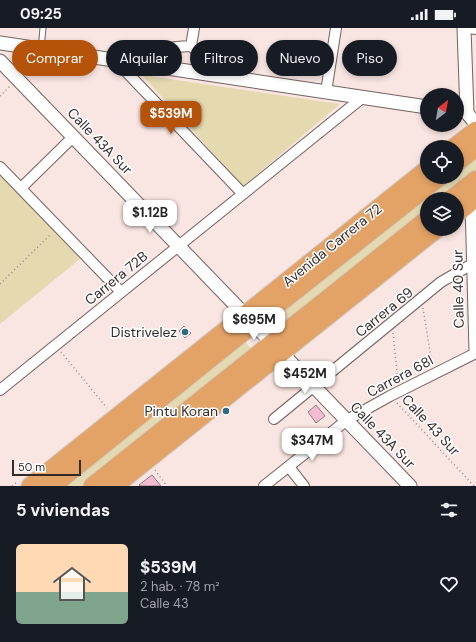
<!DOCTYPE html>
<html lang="es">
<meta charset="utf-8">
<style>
body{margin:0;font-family:"DM Sans",sans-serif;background:#20242c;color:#f1f3f6;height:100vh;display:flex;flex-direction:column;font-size:15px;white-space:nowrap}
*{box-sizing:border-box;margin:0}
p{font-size:13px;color:#9ea1a6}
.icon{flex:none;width:22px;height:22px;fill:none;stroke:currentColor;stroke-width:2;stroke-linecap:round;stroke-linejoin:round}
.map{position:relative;height:458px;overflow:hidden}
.sheet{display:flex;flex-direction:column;background:#171b24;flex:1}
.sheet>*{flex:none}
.top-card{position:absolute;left:12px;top:12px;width:452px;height:36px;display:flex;gap:8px}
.needle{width:26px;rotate:31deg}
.controls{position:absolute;left:420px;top:60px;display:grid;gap:8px}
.controls a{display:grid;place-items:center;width:44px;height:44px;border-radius:50%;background:#171b24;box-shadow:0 2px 6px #0003;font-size:20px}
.scale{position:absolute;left:12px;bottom:10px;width:69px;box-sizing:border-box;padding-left:4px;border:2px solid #332b2a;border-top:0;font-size:11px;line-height:14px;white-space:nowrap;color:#332b2a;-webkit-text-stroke:3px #fff;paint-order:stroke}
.price{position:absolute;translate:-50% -34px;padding:0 9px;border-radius:8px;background:#fff;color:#222;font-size:13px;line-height:26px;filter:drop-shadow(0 1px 2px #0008)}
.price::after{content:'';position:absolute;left:50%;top:24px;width:12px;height:9px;margin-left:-6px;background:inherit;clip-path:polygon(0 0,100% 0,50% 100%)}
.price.selected{background:#b45309;color:#fff}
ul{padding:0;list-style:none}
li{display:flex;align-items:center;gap:12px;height:100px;padding:0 16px}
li+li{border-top:1px solid #363941}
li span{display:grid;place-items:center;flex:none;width:112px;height:80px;border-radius:6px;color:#555}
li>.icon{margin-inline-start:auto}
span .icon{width:48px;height:48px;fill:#fffc;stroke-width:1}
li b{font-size:17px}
h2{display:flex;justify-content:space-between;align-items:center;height:48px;padding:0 16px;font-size:17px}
.tag{padding:0 14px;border-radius:18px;background:#171b24;box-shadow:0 2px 6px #0003;font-size:14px;line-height:36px}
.tag.selected{background:#b45309;color:#fff}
.status{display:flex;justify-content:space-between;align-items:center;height:28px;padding:0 20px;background:#171b24;direction:ltr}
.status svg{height:11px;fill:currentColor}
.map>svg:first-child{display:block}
.green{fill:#e5d9b0}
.building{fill:#f4bcd0;stroke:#8d7c82}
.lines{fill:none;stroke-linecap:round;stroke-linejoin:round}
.service-casing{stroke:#736260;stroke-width:7}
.minor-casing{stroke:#736260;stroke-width:12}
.tertiary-casing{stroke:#736260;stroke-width:15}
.trunk-casing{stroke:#cecccc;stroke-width:19}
.path{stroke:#978987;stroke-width:1.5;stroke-dasharray:1 3;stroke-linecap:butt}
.service{stroke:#fff;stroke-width:5}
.minor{stroke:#fff;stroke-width:10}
.tertiary{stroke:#fff;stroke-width:13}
.trunk{stroke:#e4a366;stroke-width:17}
.poi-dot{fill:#2e6b82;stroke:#fff;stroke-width:1.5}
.labels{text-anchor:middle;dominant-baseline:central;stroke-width:3;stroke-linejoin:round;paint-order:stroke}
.street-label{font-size:14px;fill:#332b2a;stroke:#fff}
.poi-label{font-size:14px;fill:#332b2a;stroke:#fff;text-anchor:end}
</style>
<div class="status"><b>09:25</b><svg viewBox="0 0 49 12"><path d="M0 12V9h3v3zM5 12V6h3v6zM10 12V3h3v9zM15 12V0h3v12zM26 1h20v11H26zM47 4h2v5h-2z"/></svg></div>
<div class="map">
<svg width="476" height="458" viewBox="0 0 476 458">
<rect width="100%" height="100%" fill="#f9e5e2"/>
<path class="green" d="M142,47L340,76L243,158Z
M476,127V145L444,171H427V184L289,294L275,292L271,288L447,149H457V142Z
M0,145L81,230L0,296Z
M242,310L252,322L84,458H62Z"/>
<path class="building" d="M184,298L191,305L185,310L179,303Z
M316,377L325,388L316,395L308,384Z
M152,447L161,458H140L139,457Z"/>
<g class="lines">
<defs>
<path id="service" d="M41,21L43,0"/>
<path id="minor" d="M469,0L476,1
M191,18C202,28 209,31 208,47
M115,32L243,166
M155,38C165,17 168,20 191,18L194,0
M326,64L336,0
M0,139L121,264
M21,160L73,109
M0,362L362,70
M274,391L441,254L474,235
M289,439L304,458
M264,458L347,392L390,368L476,325"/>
<path id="tertiary" d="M464,0L467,85L476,96
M0,15L427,79
M0,33L410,458
M472,174L476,323"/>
<path id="trunk" d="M454,119L476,102
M457,135L476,120
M451,171L476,151
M457,186L476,170
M30,458L427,141
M53,458L254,296L440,149
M92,458L427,191
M115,458L437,201"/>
</defs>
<use href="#service" class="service-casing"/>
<use href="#minor" class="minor-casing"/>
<use href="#tertiary" class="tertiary-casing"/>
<use href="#trunk" class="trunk-casing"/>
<path class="path" d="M0,68L10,58
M0,256L51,206
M423,280L432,336
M393,305L398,353
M61,324L107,380
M397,375L474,458
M155,442L167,458
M12,458L17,454"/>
<use href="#service" class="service"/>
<use href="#minor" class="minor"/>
<use href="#tertiary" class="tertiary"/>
<use href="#trunk" class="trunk"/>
</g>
<g class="poi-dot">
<circle cx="185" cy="304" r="4"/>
<circle cx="226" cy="383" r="4"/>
</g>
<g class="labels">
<g class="street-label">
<text transform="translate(100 113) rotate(46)">Calle 43A Sur</text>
<text transform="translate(332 217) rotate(-39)">Avenida Carrera 72</text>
<text transform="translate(116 250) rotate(-39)">Carrera 72B</text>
<text transform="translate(458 261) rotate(-91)">Calle 40 Sur</text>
<text transform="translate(384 284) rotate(-39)">Carrera 69</text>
<text transform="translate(400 348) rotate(-28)">Carrera 68I</text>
<text transform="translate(431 397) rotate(47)">Calle 43 Sur</text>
<text transform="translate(383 407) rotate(46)">Calle 43A Sur</text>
</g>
<g class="poi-label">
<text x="177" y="304">Distrivelez</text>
<text x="218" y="383">Pintu Koran</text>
</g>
</g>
</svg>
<div class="controls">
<a><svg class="needle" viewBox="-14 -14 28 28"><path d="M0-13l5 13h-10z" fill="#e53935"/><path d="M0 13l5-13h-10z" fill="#9ea1a6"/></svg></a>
<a><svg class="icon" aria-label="locate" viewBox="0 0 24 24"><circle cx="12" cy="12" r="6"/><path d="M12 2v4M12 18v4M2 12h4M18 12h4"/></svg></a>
<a><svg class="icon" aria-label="layers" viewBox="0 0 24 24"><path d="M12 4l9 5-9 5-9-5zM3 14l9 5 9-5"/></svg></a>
</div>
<div class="scale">50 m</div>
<b class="price selected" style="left:171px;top:107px">$539M</b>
<b class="price" style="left:150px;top:206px">$1.12B</b>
<b class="price" style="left:254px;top:313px">$695M</b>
<b class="price" style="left:305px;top:367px">$452M</b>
<b class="price" style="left:312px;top:434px">$347M</b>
<div class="top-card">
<a class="tag selected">Comprar</a>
<a class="tag">Alquilar</a>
<a class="tag">Filtros</a>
<a class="tag">Nuevo</a>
<a class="tag">Piso</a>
</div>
</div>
<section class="sheet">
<h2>5 viviendas<svg class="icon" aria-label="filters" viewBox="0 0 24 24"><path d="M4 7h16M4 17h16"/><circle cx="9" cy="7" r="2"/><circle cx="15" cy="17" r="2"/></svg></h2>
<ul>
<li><span style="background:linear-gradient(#ffd9b3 60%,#7fa58c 0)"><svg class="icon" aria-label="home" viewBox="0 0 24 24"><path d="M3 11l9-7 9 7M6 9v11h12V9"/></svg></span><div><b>$539M</b><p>2 hab. · 78 m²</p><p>Calle 43</p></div><svg class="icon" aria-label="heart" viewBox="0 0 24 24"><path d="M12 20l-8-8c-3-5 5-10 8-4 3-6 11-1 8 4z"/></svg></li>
</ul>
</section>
